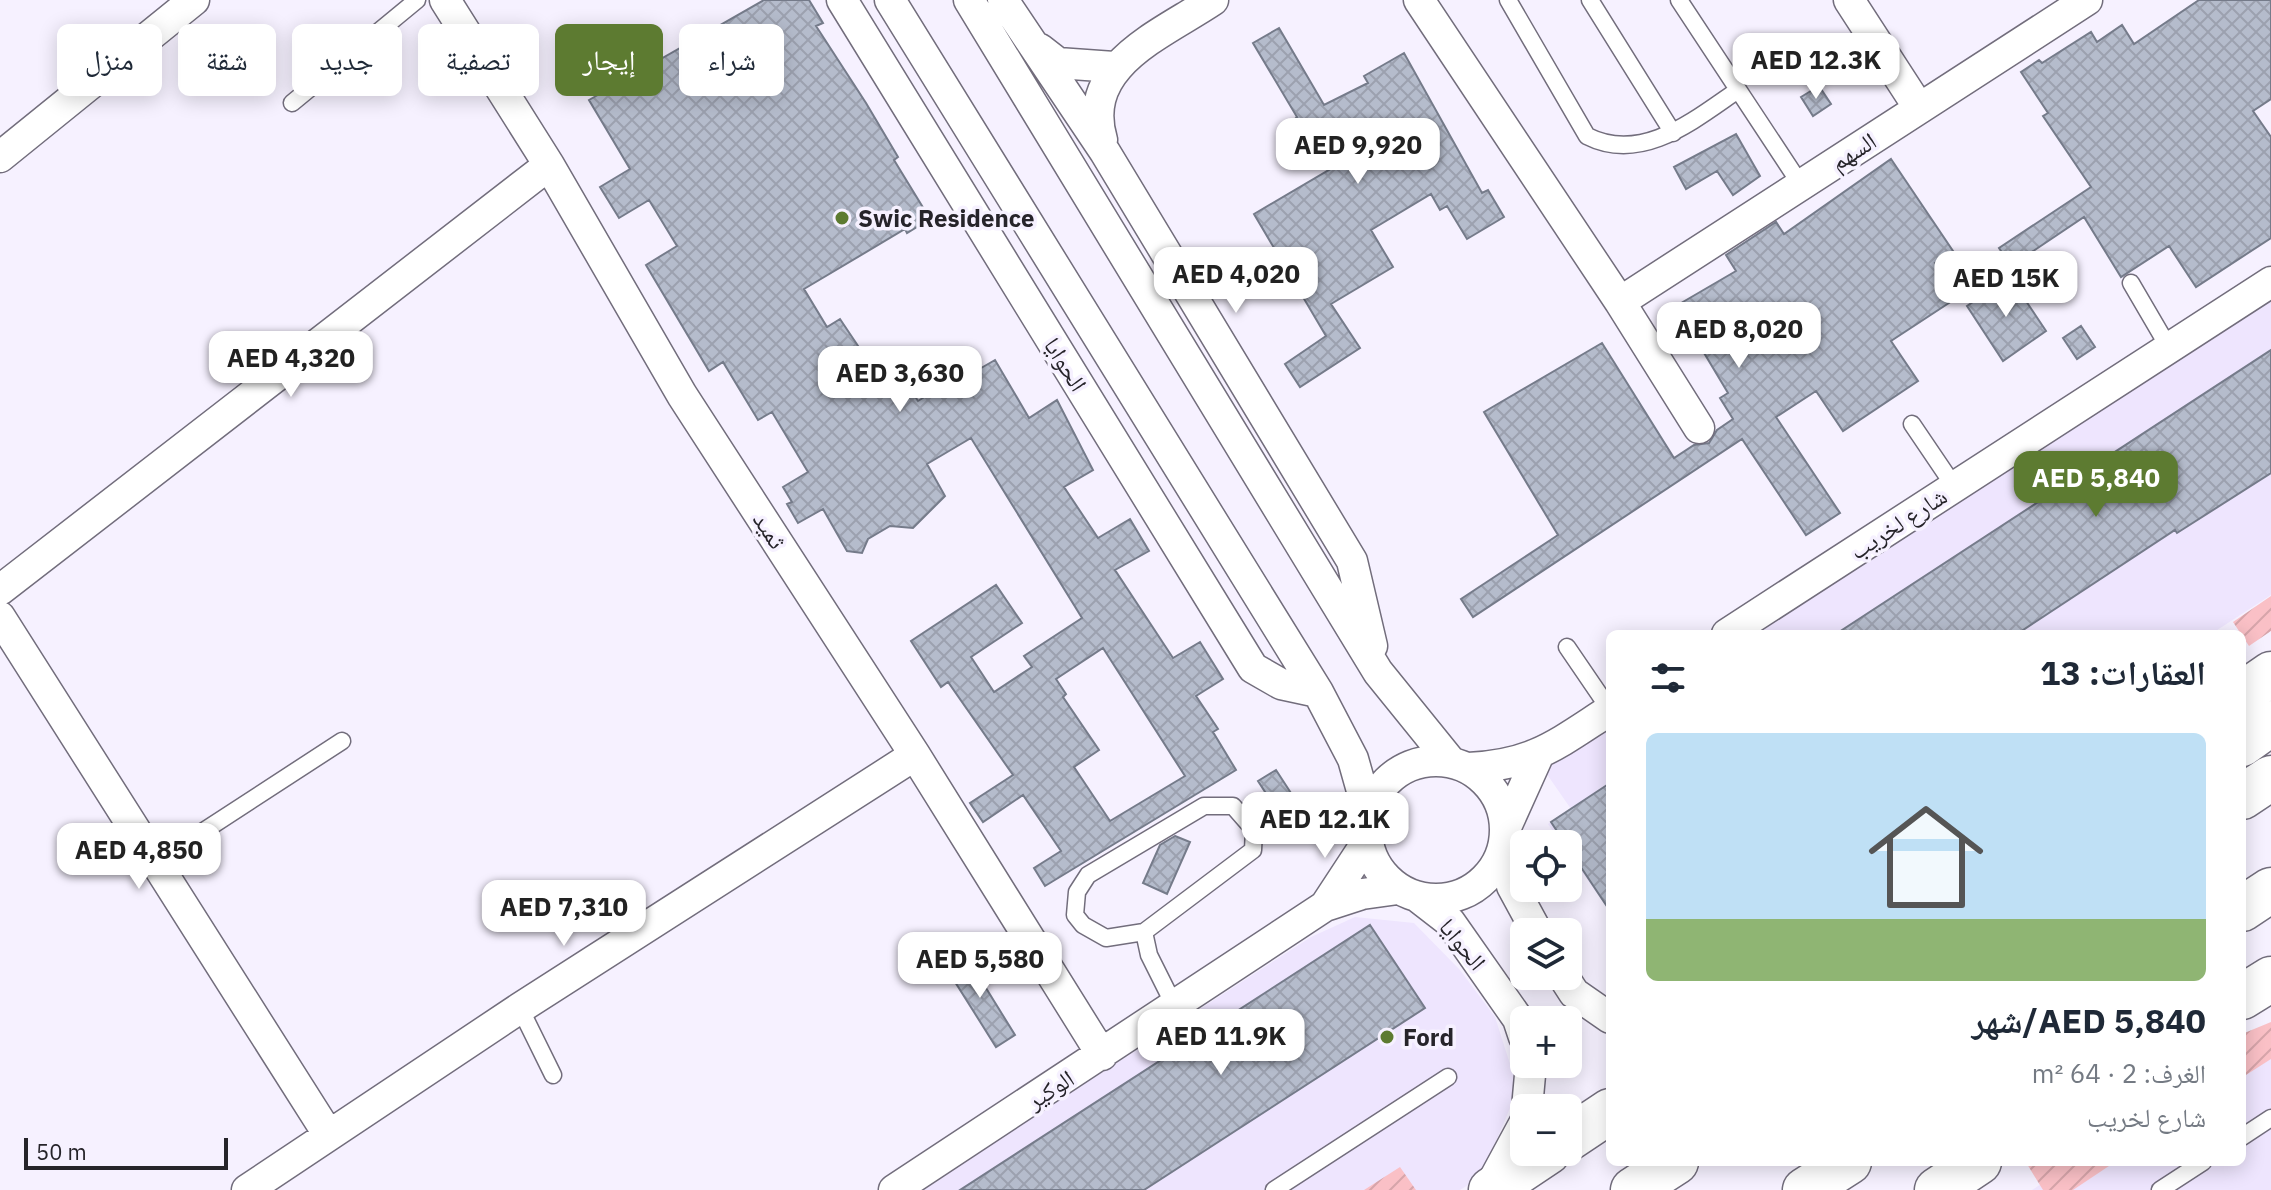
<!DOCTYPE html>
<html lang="ar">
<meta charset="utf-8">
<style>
body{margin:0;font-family:"IBM Plex Sans","Noto Naskh Arabic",sans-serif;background:#f6f6f7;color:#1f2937;direction:rtl;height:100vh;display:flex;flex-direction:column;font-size:30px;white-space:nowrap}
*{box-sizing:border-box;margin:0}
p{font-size:26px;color:#747a83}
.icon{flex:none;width:44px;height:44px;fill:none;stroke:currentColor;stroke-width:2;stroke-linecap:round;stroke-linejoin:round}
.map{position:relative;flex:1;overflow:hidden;direction:ltr}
.panel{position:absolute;left:1606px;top:630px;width:640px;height:536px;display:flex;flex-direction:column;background:#fff;border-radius:12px;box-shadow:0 4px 20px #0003;direction:rtl}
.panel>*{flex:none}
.top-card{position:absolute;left:24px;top:24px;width:760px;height:72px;direction:rtl;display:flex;gap:16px}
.controls{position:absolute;left:1510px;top:830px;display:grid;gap:16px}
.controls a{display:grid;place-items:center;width:72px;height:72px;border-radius:12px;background:#fff;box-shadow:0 4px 20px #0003;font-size:40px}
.scale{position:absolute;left:24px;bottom:20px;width:204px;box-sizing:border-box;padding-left:8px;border:4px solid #26242a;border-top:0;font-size:22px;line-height:28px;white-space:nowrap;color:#26242a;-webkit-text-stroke:6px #f6f1ff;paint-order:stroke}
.price{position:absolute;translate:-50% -68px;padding:0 18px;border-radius:16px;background:#fff;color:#222;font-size:26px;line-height:52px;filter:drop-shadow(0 2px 4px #0008)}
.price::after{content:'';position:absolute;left:50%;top:48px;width:24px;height:18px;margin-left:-12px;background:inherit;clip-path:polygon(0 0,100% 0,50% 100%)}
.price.current{background:#5d7b31;color:#fff}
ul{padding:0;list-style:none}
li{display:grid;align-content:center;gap:16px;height:424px;padding:0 40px}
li+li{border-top:2px solid #e0e1e3}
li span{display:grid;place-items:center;height:248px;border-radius:12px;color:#555}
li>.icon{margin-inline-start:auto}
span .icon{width:144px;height:144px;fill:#fffc;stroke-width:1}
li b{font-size:34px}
h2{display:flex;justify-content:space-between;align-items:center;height:96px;padding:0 40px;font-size:34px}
.chip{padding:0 28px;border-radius:12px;background:#fff;box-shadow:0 4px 20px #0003;font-size:28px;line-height:72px}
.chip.current{background:#5d7b31;color:#fff}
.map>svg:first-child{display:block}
.built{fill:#eee5fe}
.garden{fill:url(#garden-furrows)}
.building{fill:url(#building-cross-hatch);stroke:#757b8a;stroke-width:2;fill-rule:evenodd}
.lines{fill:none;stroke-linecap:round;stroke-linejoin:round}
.lane-casing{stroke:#726d7c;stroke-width:19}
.street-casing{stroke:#726d7c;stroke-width:33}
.secondary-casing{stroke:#726d7c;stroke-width:47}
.highway-casing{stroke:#726d7c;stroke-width:47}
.lane{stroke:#fff;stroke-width:16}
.street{stroke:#fff;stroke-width:30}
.secondary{stroke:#fff;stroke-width:44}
.highway{stroke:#fff;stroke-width:44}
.poi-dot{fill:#5d7b31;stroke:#f6f1ff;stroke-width:3}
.labels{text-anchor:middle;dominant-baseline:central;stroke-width:7;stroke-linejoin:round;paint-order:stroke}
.street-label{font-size:24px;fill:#26242a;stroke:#f6f1ff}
.poi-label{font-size:24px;font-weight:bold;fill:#26242a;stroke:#f6f1ff;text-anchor:start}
</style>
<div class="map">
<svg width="2271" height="1190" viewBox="0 0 2271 1190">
<defs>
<pattern id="garden-furrows" width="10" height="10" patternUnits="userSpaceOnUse" patternTransform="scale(2)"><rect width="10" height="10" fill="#fac0c6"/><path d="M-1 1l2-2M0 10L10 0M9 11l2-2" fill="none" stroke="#d6a5aa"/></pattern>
<pattern id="building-cross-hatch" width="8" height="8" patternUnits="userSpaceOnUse" patternTransform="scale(2)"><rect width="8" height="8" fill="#b5bccc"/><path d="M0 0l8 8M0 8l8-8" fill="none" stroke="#9ca1af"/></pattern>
</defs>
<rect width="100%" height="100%" fill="#f6f1ff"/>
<path class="built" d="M2271,295V595L2211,634H1751Z
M1610,726V912L1568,852V844H1562L1548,824L1571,809L1544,770Z
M1355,917L1414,923L1460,970L1495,1017L1518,1089L1481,1177L1460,1190H921L1311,937Z
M2271,1036V1190H2032L2075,1162H2242V1055Z"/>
<path class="garden" d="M2271,596V631L2249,646L2233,622Z
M2271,1022V1059L2246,1075L2242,1069V1034Z
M2029,1162H2115L2073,1190H2043L2027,1164Z
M1400,1167L1416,1190H1364Z"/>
<path class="building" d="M764,0H809L823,23L816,26L866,103L898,157L894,160L930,219L907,233L905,229L804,289L827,327L840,319L893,398L909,387L918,401L966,371L969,375L995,360L1029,418L1057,400L1093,470L1064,487L1098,538L1130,519L1149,551L1115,570L1173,658L1200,642L1223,679L1196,696L1218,729L1213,732L1236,770L1045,886L1034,868L1061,851L1023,795L983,822L970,803L1013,775L948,682L941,687L911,641L996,585L1022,623L971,657L994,692L1032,667L1024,656L1082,618L971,438L927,464L945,496L913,528L890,526L868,539L862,553L847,551L823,509L798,523L787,504L792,502L783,487L808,472L772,412L758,420L723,362L709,371L646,265L677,246L649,200L619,218L600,187L630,169L589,100ZM1103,648L1185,776L1110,821L1074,767L1099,750L1063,697L1066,694L1056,679Z
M2199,0H2271V99L2253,111L2271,137V238L2196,287L2169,246L2121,277L2084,217L2011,266L1999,248L2091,187L2043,116L2048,113L2021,72L2039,60L2042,63L2091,32L2097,42L2122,25L2134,44Z
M1279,28L1324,105L1368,83L1364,76L1404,53L1482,193L1488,190L1504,217L1467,239L1447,206L1440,210L1431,194L1371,230L1393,267L1331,304L1360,348L1300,387L1285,364L1326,336L1254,214L1332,168L1282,155L1277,150V137L1297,117L1253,43Z
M1819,86L1831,104L1813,116L1801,97Z
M1736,134L1760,176L1733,195L1717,171L1686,189L1674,167Z
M1891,159L1953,251L1935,263L1958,297L1891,341L1918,381L1843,431L1816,391L1776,417L1840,513L1806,535L1742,439L1473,617L1461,599L1558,535L1484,412L1602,343L1674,458L1694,445L1709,443L1717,430L1733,419L1720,398L1728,393L1676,306L1736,271L1726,255L1776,222L1784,234Z
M2010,277L2046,331L2003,361L1967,306Z
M2081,326L2095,347L2077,359L2063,338Z
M2271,350V473L2177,533L2175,530L2017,634H1836Z
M1276,770L1300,807L1282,818L1258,781Z
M1610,783V911L1551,822Z
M1175,836L1190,842L1167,894L1143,883L1160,845Z
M1370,925L1425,1008L1144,1190H960Z
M965,954L1015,1035L996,1047L945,966Z"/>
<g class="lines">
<defs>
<path id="lane" d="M1508,0L1587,136C1642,164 1694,120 1738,90
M1590,0L1673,133
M1679,0L1801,185
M292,103L417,0
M2131,283L2169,348
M1912,424L1954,486
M1567,647L1610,710
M1204,806H1233L1254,830L1253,850L1144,932L1106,938L1083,925L1075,915L1077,892L1088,875Z
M153,864L342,741
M1144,932L1149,955L1175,1007
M520,1008L553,1075
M2242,1137L2271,1118
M1274,1190L1448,1077
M2160,1190L2203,1162"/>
<path id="street" d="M445,0L549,165L682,395L915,755L1102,1055
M842,0L1253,668L1281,684L1318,692
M890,0L1318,692L1353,759L1368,812
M969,0L1378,672L1450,761
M1003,0L1105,152L1352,561L1372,646
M1419,0L1620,302L1699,428
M1849,0L1919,108
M1040,49L1058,63L1114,67
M1102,140C1080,65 1161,35 1213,0
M0,157L194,0
M1620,302L2087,0
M0,590L549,165
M0,617L328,1134
M1727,634L2271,282
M1367 830a69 69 0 1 1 138 0a69 69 0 1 1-138 0Z
M1468,768C1534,765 1557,744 1610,710
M1506,827L1538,756
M1503,851L1512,886L1537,932
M1419,898L1450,922L1518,1019L1524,1037
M1325,906L1367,842
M1563,976L1574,993L1610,1018
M1527,1108L1531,1064
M1491,1185L1524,1124
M247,1190L520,1008L915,755
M894,1190L1325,906L1362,894L1398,889"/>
<path id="secondary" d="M2242,694L2271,674
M2242,997L2271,979
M1568,1139L1610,1111
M1491,1190L1548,1152
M1937,1190L1979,1162"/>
<path id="highway" d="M2242,744L2271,723
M2242,797L2271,778
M2242,909L2271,890
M1633,1190L1676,1162
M1805,1190L1849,1162"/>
</defs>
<use href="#lane" class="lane-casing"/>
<use href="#street" class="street-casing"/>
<use href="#secondary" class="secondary-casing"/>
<use href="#highway" class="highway-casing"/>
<use href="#lane" class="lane"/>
<use href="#street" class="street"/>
<use href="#secondary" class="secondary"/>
<use href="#highway" class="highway"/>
</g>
<g class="poi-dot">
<circle cx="842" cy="218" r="8"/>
<circle cx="1387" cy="1037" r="8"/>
</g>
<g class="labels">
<g class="street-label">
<text transform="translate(1853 151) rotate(-33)">السهم</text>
<text transform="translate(1066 364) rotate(58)">الحوايا</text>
<text transform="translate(1898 523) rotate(-33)">شارع لخريب</text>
<text transform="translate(770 530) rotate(57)">ثميد</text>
<text transform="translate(1463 944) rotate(51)">الحوايا</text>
<text transform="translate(1050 1089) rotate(-33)">الوكير</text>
</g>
<g class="poi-label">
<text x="858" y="218">Swic Residence</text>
<text x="1403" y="1037">Ford</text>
</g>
</g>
</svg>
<div class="controls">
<a><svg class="icon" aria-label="locate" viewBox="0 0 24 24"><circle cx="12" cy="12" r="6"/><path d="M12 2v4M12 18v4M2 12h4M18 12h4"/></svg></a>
<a><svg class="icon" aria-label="layers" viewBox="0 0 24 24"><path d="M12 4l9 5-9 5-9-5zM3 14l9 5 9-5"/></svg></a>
<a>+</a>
<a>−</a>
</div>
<div class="scale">50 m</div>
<b class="price" style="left:1816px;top:101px">AED 12.3K</b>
<b class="price" style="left:1358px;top:186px">AED 9,920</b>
<b class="price" style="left:1236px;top:315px">AED 4,020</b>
<b class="price" style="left:2006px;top:319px">AED 15K</b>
<b class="price" style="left:1739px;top:370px">AED 8,020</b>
<b class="price" style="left:291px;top:399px">AED 4,320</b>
<b class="price" style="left:900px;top:414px">AED 3,630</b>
<b class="price current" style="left:2096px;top:519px">AED 5,840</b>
<b class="price" style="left:1325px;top:860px">AED 12.1K</b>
<b class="price" style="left:139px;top:891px">AED 4,850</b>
<b class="price" style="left:564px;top:948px">AED 7,310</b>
<b class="price" style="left:980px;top:1000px">AED 5,580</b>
<b class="price" style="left:1221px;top:1077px">AED 11.9K</b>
<div class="top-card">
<a class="chip">شراء</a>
<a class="chip current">إيجار</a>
<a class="chip">تصفية</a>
<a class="chip">جديد</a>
<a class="chip">شقة</a>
<a class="chip">منزل</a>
</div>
<section class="panel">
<h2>العقارات: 13<svg class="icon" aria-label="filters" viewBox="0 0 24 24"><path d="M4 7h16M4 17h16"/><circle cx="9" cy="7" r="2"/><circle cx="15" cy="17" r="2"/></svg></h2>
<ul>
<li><span style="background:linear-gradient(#bfe0f5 75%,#8fb573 0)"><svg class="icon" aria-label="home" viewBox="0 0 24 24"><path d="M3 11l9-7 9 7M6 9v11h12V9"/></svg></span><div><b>AED 5,840/شهر</b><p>الغرف: 2 · 64 m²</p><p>شارع لخريب</p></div></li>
</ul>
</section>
</div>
